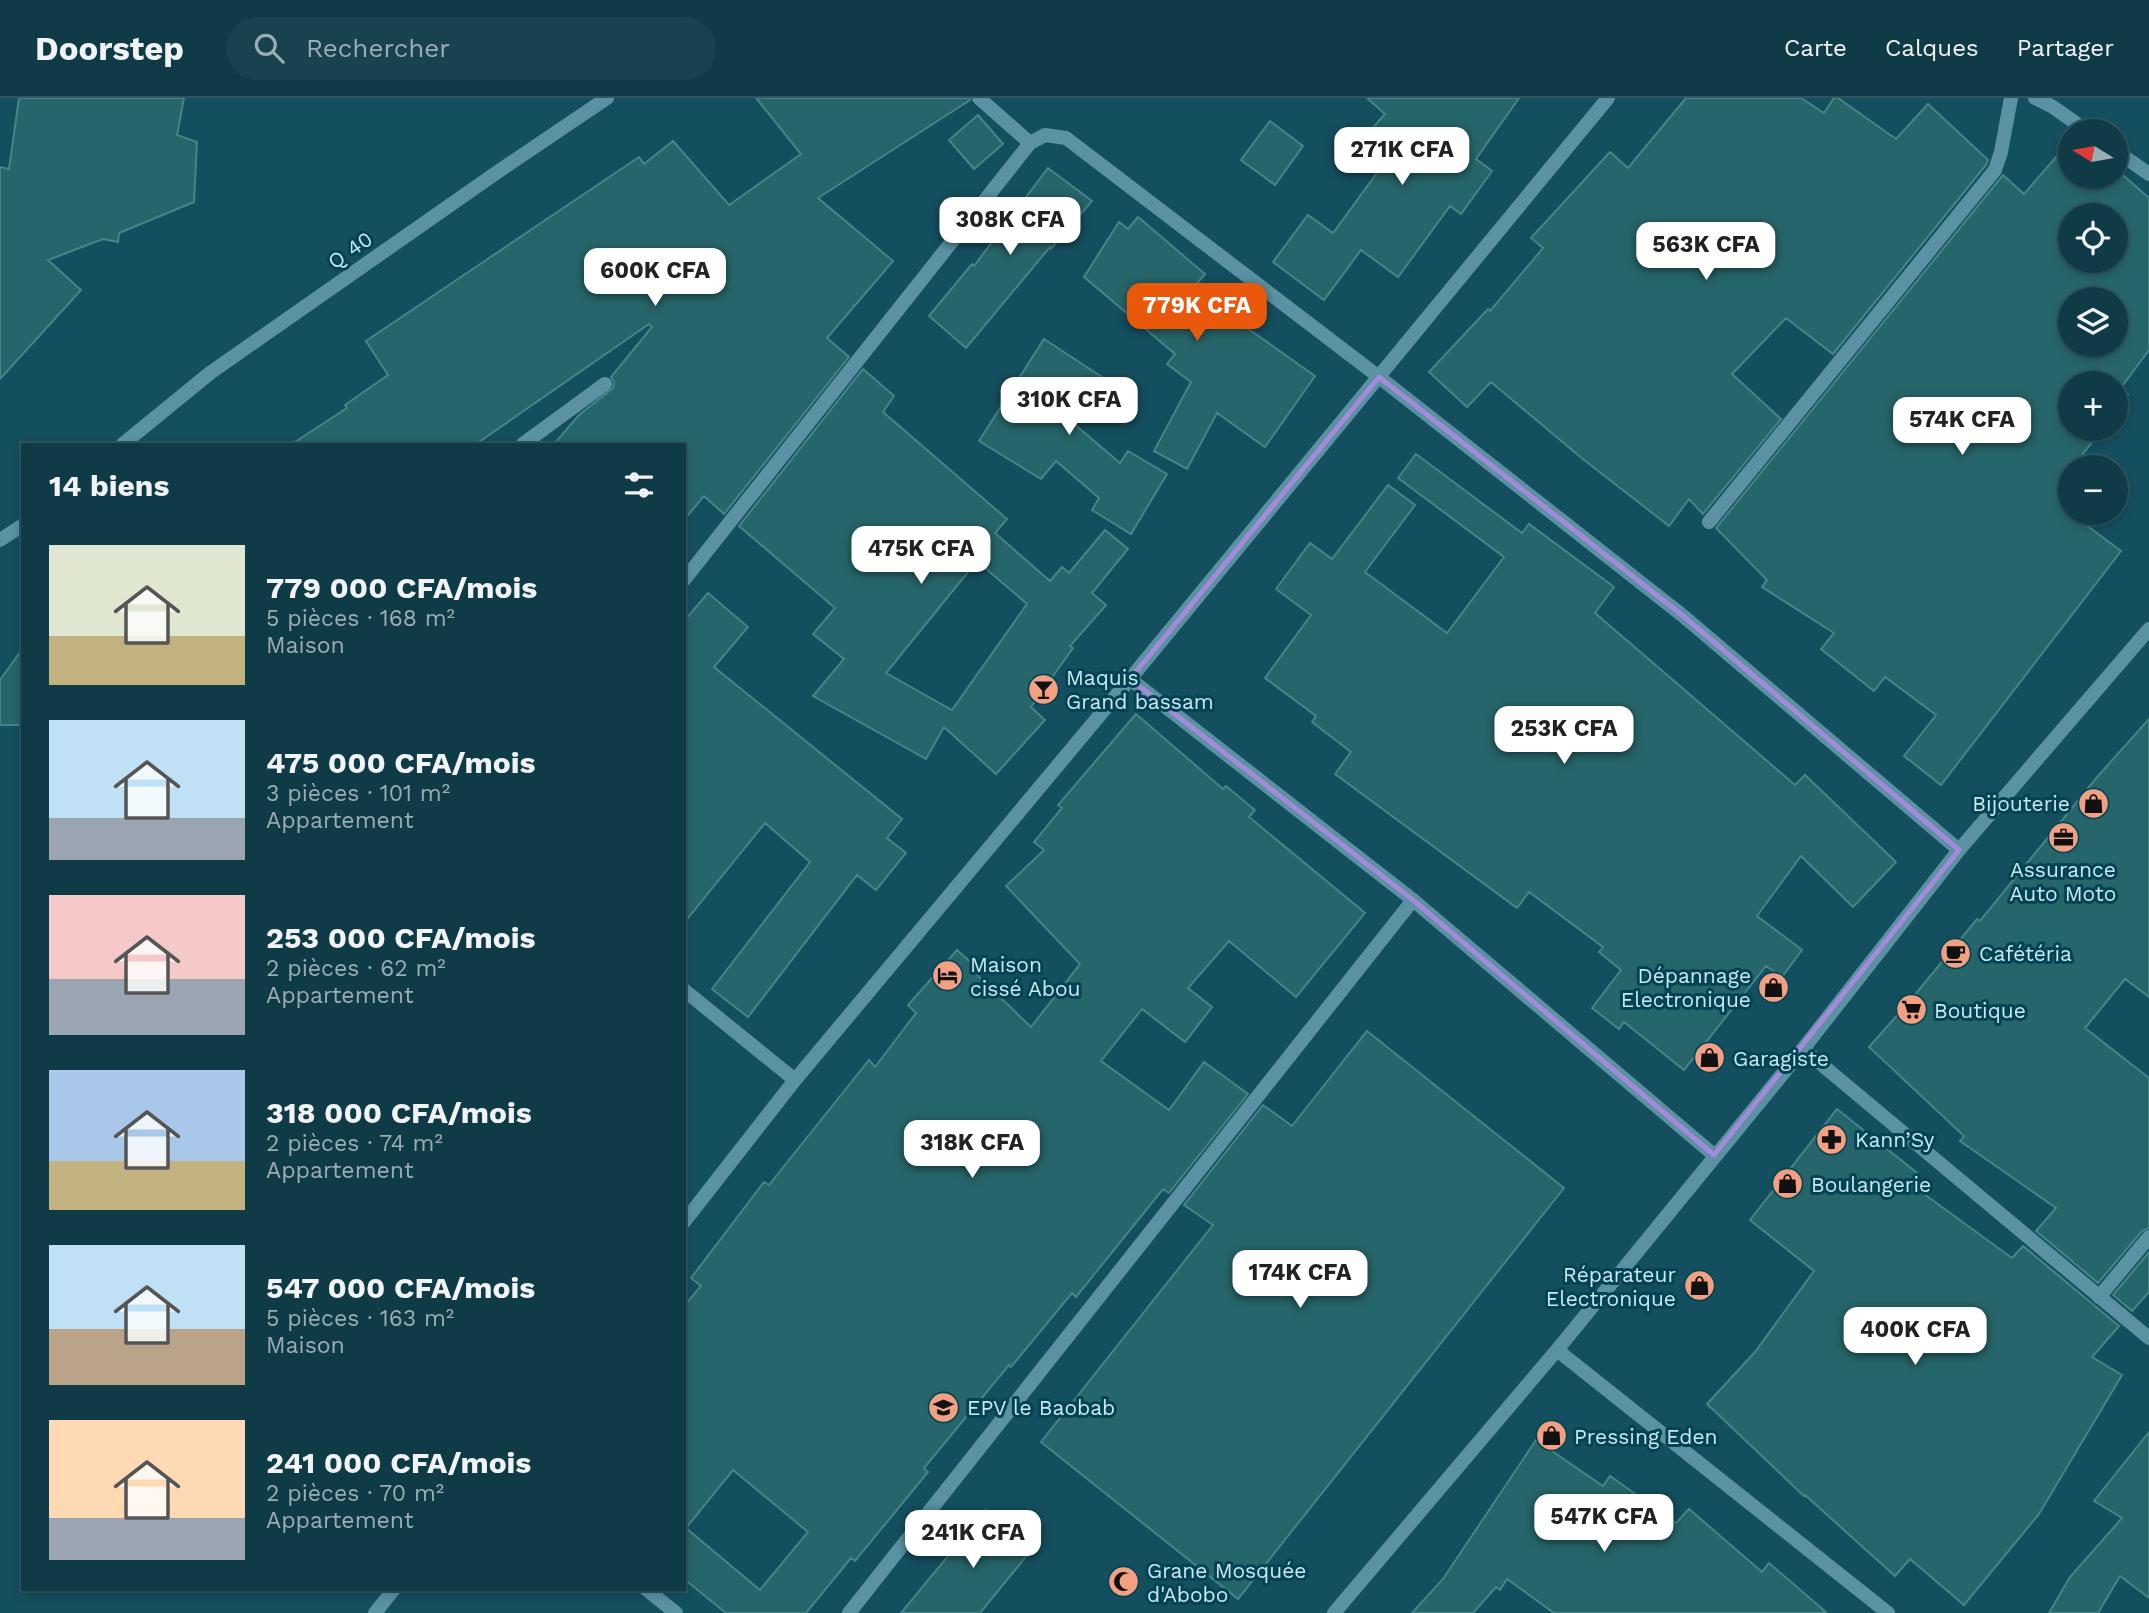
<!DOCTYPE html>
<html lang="fr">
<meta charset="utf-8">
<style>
body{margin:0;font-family:"Work Sans",sans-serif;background:#18424e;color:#f1f3f6;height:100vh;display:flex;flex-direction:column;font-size:26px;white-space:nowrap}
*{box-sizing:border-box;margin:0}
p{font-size:23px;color:#9badb4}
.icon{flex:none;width:38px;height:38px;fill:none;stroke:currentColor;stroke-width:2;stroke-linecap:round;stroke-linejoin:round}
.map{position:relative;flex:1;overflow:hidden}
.side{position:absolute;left:21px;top:345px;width:665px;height:1148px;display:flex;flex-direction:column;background:#0f3b47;border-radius:0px;box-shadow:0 4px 10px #0003,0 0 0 2px #2f5560}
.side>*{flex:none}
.needle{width:46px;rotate:281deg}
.controls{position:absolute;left:2058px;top:21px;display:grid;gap:14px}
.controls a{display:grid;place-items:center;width:70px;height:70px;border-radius:50%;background:#0f3b47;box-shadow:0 4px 10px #0003,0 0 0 2px #2f5560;font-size:35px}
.price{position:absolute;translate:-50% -60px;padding:0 16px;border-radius:14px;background:#fff;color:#222;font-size:23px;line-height:46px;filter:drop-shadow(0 2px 4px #0008)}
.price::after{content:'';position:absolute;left:50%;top:42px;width:21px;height:16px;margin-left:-10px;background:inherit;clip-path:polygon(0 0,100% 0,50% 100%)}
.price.active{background:#ea580c;color:#fff}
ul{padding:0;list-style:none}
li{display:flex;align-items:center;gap:21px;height:175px;padding:0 28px}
li span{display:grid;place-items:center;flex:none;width:196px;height:140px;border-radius:0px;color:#555}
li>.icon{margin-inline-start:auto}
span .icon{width:84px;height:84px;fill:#fffc;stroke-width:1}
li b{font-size:30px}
h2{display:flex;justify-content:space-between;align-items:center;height:84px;padding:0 28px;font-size:30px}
header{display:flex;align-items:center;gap:42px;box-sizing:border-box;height:98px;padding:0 35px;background:#0f3b47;border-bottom:2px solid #2f5560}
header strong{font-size:33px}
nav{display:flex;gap:38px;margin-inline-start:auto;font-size:24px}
.search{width:490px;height:63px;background:#18424e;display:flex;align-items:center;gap:18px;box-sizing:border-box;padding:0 24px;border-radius:38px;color:#9badb4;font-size:26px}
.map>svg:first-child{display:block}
.building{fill:#266569;stroke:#468487;stroke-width:2;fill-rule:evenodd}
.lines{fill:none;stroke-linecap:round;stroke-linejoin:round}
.minor{stroke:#5a91a3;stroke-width:14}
.tertiary{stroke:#5a91a3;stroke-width:14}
.marked{fill:none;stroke:#a48ad8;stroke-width:5;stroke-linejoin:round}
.labels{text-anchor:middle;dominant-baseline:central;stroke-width:6;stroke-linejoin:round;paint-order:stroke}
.street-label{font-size:21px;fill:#cce7f1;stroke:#034454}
.poi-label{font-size:21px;fill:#cce7f1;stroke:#034454;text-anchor:start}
</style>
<header>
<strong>Doorstep</strong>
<div class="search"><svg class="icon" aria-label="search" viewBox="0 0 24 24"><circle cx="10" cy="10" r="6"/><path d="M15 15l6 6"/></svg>Rechercher</div>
<nav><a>Carte</a><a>Calques</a><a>Partager</a></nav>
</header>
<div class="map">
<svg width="2149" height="1515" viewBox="0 0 2149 1515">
<rect width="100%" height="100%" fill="#144f5f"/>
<path class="building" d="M19,0H184L177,37L197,44L194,104L119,135L118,144L103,141L48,162L81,192L0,281V69L9,71Z
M756,0H970V2L818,100L893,163L827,240L849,259L724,416L704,398L684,422V346H554L579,317L613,290L614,284L611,279L652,229L649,226L476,346H292L347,310L345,307L388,277L366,243L639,59L644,66L673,43L729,107L801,56Z
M1367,0H1519L1476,61L1492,73L1461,116L1450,108L1398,179L1361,152L1324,202L1273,164L1308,117L1333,135L1382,68L1358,47L1385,16Z
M1686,0H1801L1824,15L1834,0H1838L1896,41L1928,6L1988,62L1986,67L1833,256L1786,220L1732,276L1781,321L1703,416L1689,401L1669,428L1584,362L1491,284L1467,309L1429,274L1488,211L1490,213L1543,150L1531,140L1610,54L1628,70Z
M978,17L1003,46L974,71L949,42Z
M1270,23L1303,48L1275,87L1241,62Z
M2070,43V79H2116V71L2149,100V252L2120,291L2128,297L2116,313V285H2070V331H2102L2073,369H2070V415L2121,453L1941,687L1904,658L1936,617L1885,579L1874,593L1821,551L1834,535L1762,489L1767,482L1716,430L2003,77L2024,96ZM2070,117H2116V163H2070ZM2070,201H2116V247H2070Z
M1048,70L1092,103L1051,151L1050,149L966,250L929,218L972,166L974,168Z
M1138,119L1205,176L1192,191L1315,278L1265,349L1217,315L1187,371L1154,353L1191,284L1167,266L1175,256L1084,179L1119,124L1128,131Z
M1044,241L1102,279L1073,325L1120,365L1128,353L1167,376L1131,436L1092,412L1099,400L1056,363L1041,381L979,343Z
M863,271L894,298L883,314L1007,421L995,435L1050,483L1062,469L1069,475L1105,432L1128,451L1092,495L1106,507L1070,548L1073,550L1031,609L1045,622L996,676L944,629L926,661L813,598L844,561L813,536L835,510L739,428ZM977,463L1027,506L952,612L886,575Z
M1416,356L1522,435L1529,426L1614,489L1595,515L1795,687L1805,677L1896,764L1853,809L1801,758L1757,818L1802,852L1782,879L1766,868L1684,972L1624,924L1619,931L1592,910L1621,872L1599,854L1603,849L1529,794L1517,810L1335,676L1351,654L1312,624L1316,618L1265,580L1311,517L1276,491L1310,445L1332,461L1388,387L1415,407L1365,474L1447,535L1504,459L1398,380Z
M708,495L748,529L714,569L902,721L887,740L906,755L876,792L857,777L748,919L712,891L810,764L765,725L684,825V523Z
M23,550V627H0V582Z
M1136,616L1223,691L1226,688L1255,712L1249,719L1365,815L1296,899L1229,843L1188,890L1212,909L1185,944L1142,911L1101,963L1169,1012L1204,964L1248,996L1169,1095L1163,1091L1076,1199L1072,1195L1011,1269L1009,1267L924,1370L928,1374L855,1463L851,1460L806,1515H726L684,1481V1208L701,1188L691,1180L764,1084L769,1087L869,962L875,969L916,915L908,907L957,852L980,873L977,877L1031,929L1080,866L1006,788L1044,752L1034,744L1062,710L1058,707ZM733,1372L808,1434L760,1492L686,1430Z
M2149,621V899L2125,881L2085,930L2149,980V1130L2142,1133L2098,1185L2036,1133L2056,1110L1960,1043L1964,1038L1869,949L1909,904L1977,821L1980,823L2098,678Z
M1367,933L1564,1090L1238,1501L1041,1344L1213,1127L1184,1107L1263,1007L1292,1028Z
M1837,1011L1917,1075L1909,1085L2012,1160L2023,1148L2119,1228L2092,1259L2122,1277L2039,1416L1964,1507L1910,1461L1895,1478L1805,1397L1804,1398L1707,1306L1755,1254L1814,1173L1750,1122Z
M2149,1154V1194L2132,1213L2113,1197Z
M2149,1334V1500L2120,1478L2098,1515H2049L2070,1479L2122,1420L2094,1403Z
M1536,1342L1603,1388L1610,1378L1676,1425L1689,1411L1762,1474L1769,1465L1827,1515H1554L1507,1481L1500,1492L1496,1489L1473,1515H1412L1443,1481Z
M986,1412L1033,1450L980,1515H901Z"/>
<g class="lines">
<path class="minor" d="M979,0L1030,45
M523,346L605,286
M1709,424L1995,72L2001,54L2011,0
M684,482L1030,45L1045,37L1066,40L1379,279L1682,517L1959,752
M1130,581L1413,802L1714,1057
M684,892L795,982
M1803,951L2149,1240
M684,1124L795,982L1130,581L1608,0
M2099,1199L2149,1139
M646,1491L676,1515
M375,1515L394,1491
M849,1515L1413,802"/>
<path class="tertiary" d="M2035,0L2053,9L2087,33
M2116,53L2149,76
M123,346L210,275L496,75L607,0
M0,442L23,427
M1557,1252L1888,1515
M1334,1515L1557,1252L1803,951L1959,752L2149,531"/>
</g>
<path class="marked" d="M1379,279L1682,517L1959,752L1714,1057L1413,802L1130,581Z"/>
<defs>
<symbol id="bar-disc" viewBox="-11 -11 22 22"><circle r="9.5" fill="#f3a082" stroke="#034454"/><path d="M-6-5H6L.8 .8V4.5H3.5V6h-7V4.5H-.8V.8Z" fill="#111"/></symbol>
<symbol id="shop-disc" viewBox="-11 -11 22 22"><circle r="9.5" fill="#f3a082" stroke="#034454"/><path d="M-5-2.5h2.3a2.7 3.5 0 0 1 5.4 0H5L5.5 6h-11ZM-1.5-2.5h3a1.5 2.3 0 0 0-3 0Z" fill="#111"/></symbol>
<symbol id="office-disc" viewBox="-11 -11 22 22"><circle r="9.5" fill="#f3a082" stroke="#034454"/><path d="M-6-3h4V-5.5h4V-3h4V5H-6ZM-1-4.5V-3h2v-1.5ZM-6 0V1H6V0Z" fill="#111"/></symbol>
<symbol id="cafe-disc" viewBox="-11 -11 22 22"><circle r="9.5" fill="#f3a082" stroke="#034454"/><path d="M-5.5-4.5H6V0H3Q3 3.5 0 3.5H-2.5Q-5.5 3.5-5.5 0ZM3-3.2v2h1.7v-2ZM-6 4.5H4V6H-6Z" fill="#111"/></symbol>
<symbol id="hotel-disc" viewBox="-11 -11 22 22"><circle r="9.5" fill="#f3a082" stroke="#034454"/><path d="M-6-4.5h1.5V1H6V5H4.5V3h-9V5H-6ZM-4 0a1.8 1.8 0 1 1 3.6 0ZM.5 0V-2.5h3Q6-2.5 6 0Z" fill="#111"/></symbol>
<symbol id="supermarket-disc" viewBox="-11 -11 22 22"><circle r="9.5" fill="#f3a082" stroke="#034454"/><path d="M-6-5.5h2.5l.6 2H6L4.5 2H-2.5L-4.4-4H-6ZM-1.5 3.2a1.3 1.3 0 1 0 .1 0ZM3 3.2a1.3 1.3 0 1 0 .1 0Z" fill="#111"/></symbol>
<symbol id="pharmacy-disc" viewBox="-11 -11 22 22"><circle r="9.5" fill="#f3a082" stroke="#034454"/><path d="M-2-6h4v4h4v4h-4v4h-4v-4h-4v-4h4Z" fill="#111"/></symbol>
<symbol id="school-disc" viewBox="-11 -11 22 22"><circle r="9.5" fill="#f3a082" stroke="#034454"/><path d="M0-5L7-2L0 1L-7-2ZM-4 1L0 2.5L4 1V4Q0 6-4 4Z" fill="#111"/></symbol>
<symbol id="mosque-disc" viewBox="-11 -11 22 22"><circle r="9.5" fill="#f3a082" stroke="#034454"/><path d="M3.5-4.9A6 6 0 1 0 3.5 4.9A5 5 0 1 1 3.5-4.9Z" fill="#111"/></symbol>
</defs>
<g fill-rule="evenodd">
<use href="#bar-disc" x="1026" y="574" width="35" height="35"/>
<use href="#shop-disc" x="2076" y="688" width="35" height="35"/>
<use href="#office-disc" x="2046" y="722" width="35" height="35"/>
<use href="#cafe-disc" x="1938" y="838" width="35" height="35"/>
<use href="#hotel-disc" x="930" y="860" width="35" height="35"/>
<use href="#shop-disc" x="1756" y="872" width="35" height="35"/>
<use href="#supermarket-disc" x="1894" y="894" width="35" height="35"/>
<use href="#shop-disc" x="1692" y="942" width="35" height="35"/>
<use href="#pharmacy-disc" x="1814" y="1024" width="35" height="35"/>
<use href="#shop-disc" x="1770" y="1068" width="35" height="35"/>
<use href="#shop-disc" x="1682" y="1170" width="35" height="35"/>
<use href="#school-disc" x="926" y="1292" width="35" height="35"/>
<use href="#shop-disc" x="1534" y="1320" width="35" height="35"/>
<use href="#mosque-disc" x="1106" y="1466" width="35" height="35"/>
</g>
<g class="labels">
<g class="street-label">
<text transform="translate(350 152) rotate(-35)">Q 40</text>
</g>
<g class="poi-label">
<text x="1066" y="579">Maquis<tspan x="1066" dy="24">Grand bassam</tspan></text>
<text x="2070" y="705" text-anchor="end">Bijouterie</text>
<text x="2063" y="771" text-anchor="middle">Assurance<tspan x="2063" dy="24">Auto Moto</tspan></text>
<text x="1979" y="855">Cafétéria</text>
<text x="970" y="866">Maison<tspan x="970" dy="24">cissé Abou</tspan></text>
<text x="1751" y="877" text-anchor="end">Dépannage<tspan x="1751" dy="24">Electronique</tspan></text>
<text x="1934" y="912">Boutique</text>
<text x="1733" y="960">Garagiste</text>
<text x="1855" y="1041">Kann’Sy</text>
<text x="1811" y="1086">Boulangerie</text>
<text x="1676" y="1176" text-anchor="end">Réparateur<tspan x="1676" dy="24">Electronique</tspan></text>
<text x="967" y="1309">EPV le Baobab</text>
<text x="1574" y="1338">Pressing Eden</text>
<text x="1147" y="1472">Grane Mosquée<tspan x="1147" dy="24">d'Abobo</tspan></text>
</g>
</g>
</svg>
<div class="controls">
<a><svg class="needle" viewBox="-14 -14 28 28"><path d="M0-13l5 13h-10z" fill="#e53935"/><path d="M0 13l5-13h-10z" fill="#9badb4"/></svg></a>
<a><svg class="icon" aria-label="locate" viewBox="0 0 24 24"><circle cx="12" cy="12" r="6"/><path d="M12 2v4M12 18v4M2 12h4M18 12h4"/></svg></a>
<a><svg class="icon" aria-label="layers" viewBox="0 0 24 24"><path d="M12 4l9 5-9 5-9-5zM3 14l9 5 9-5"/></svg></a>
<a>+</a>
<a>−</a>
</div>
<b class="price" style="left:1402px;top:89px">271K CFA</b>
<b class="price" style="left:1010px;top:159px">308K CFA</b>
<b class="price" style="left:1706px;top:184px">563K CFA</b>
<b class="price" style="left:655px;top:210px">600K CFA</b>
<b class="price active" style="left:1197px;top:245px">779K CFA</b>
<b class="price" style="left:1069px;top:339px">310K CFA</b>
<b class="price" style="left:1962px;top:359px">574K CFA</b>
<b class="price" style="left:921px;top:488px">475K CFA</b>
<b class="price" style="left:1564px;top:668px">253K CFA</b>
<b class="price" style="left:972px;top:1082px">318K CFA</b>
<b class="price" style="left:1300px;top:1212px">174K CFA</b>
<b class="price" style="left:1915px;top:1269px">400K CFA</b>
<b class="price" style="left:1604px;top:1456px">547K CFA</b>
<b class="price" style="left:973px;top:1472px">241K CFA</b>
<section class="side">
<h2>14 biens<svg class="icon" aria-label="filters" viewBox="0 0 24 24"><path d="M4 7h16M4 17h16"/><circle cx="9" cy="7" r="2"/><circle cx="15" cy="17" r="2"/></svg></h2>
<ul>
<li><span style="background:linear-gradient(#dfe7d0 65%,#c2b280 0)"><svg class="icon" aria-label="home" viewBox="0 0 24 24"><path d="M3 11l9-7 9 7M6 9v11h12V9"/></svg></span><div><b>779 000 CFA/mois</b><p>5 pièces · 168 m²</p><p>Maison</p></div></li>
<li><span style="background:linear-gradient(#bfe0f5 70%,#9aa5b1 0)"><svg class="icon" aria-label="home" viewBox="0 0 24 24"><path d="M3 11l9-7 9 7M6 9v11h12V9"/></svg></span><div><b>475 000 CFA/mois</b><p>3 pièces · 101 m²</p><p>Appartement</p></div></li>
<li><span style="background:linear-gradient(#f6c9c9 60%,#9aa5b1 0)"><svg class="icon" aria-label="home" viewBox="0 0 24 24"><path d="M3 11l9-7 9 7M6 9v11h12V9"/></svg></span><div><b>253 000 CFA/mois</b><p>2 pièces · 62 m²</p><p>Appartement</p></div></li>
<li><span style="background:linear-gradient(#a9c7e8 65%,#c2b280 0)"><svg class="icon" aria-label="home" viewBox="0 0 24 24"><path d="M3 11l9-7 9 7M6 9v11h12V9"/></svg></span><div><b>318 000 CFA/mois</b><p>2 pièces · 74 m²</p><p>Appartement</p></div></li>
<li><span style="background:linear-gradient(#bfe0f5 60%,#b9a48a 0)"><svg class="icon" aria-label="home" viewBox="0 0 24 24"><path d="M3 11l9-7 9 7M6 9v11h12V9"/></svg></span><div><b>547 000 CFA/mois</b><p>5 pièces · 163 m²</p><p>Maison</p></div></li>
<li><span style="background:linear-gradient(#ffd9b3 70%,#9aa5b1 0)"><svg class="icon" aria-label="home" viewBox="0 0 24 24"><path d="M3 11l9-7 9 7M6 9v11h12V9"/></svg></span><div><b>241 000 CFA/mois</b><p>2 pièces · 70 m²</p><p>Appartement</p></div></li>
</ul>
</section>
</div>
